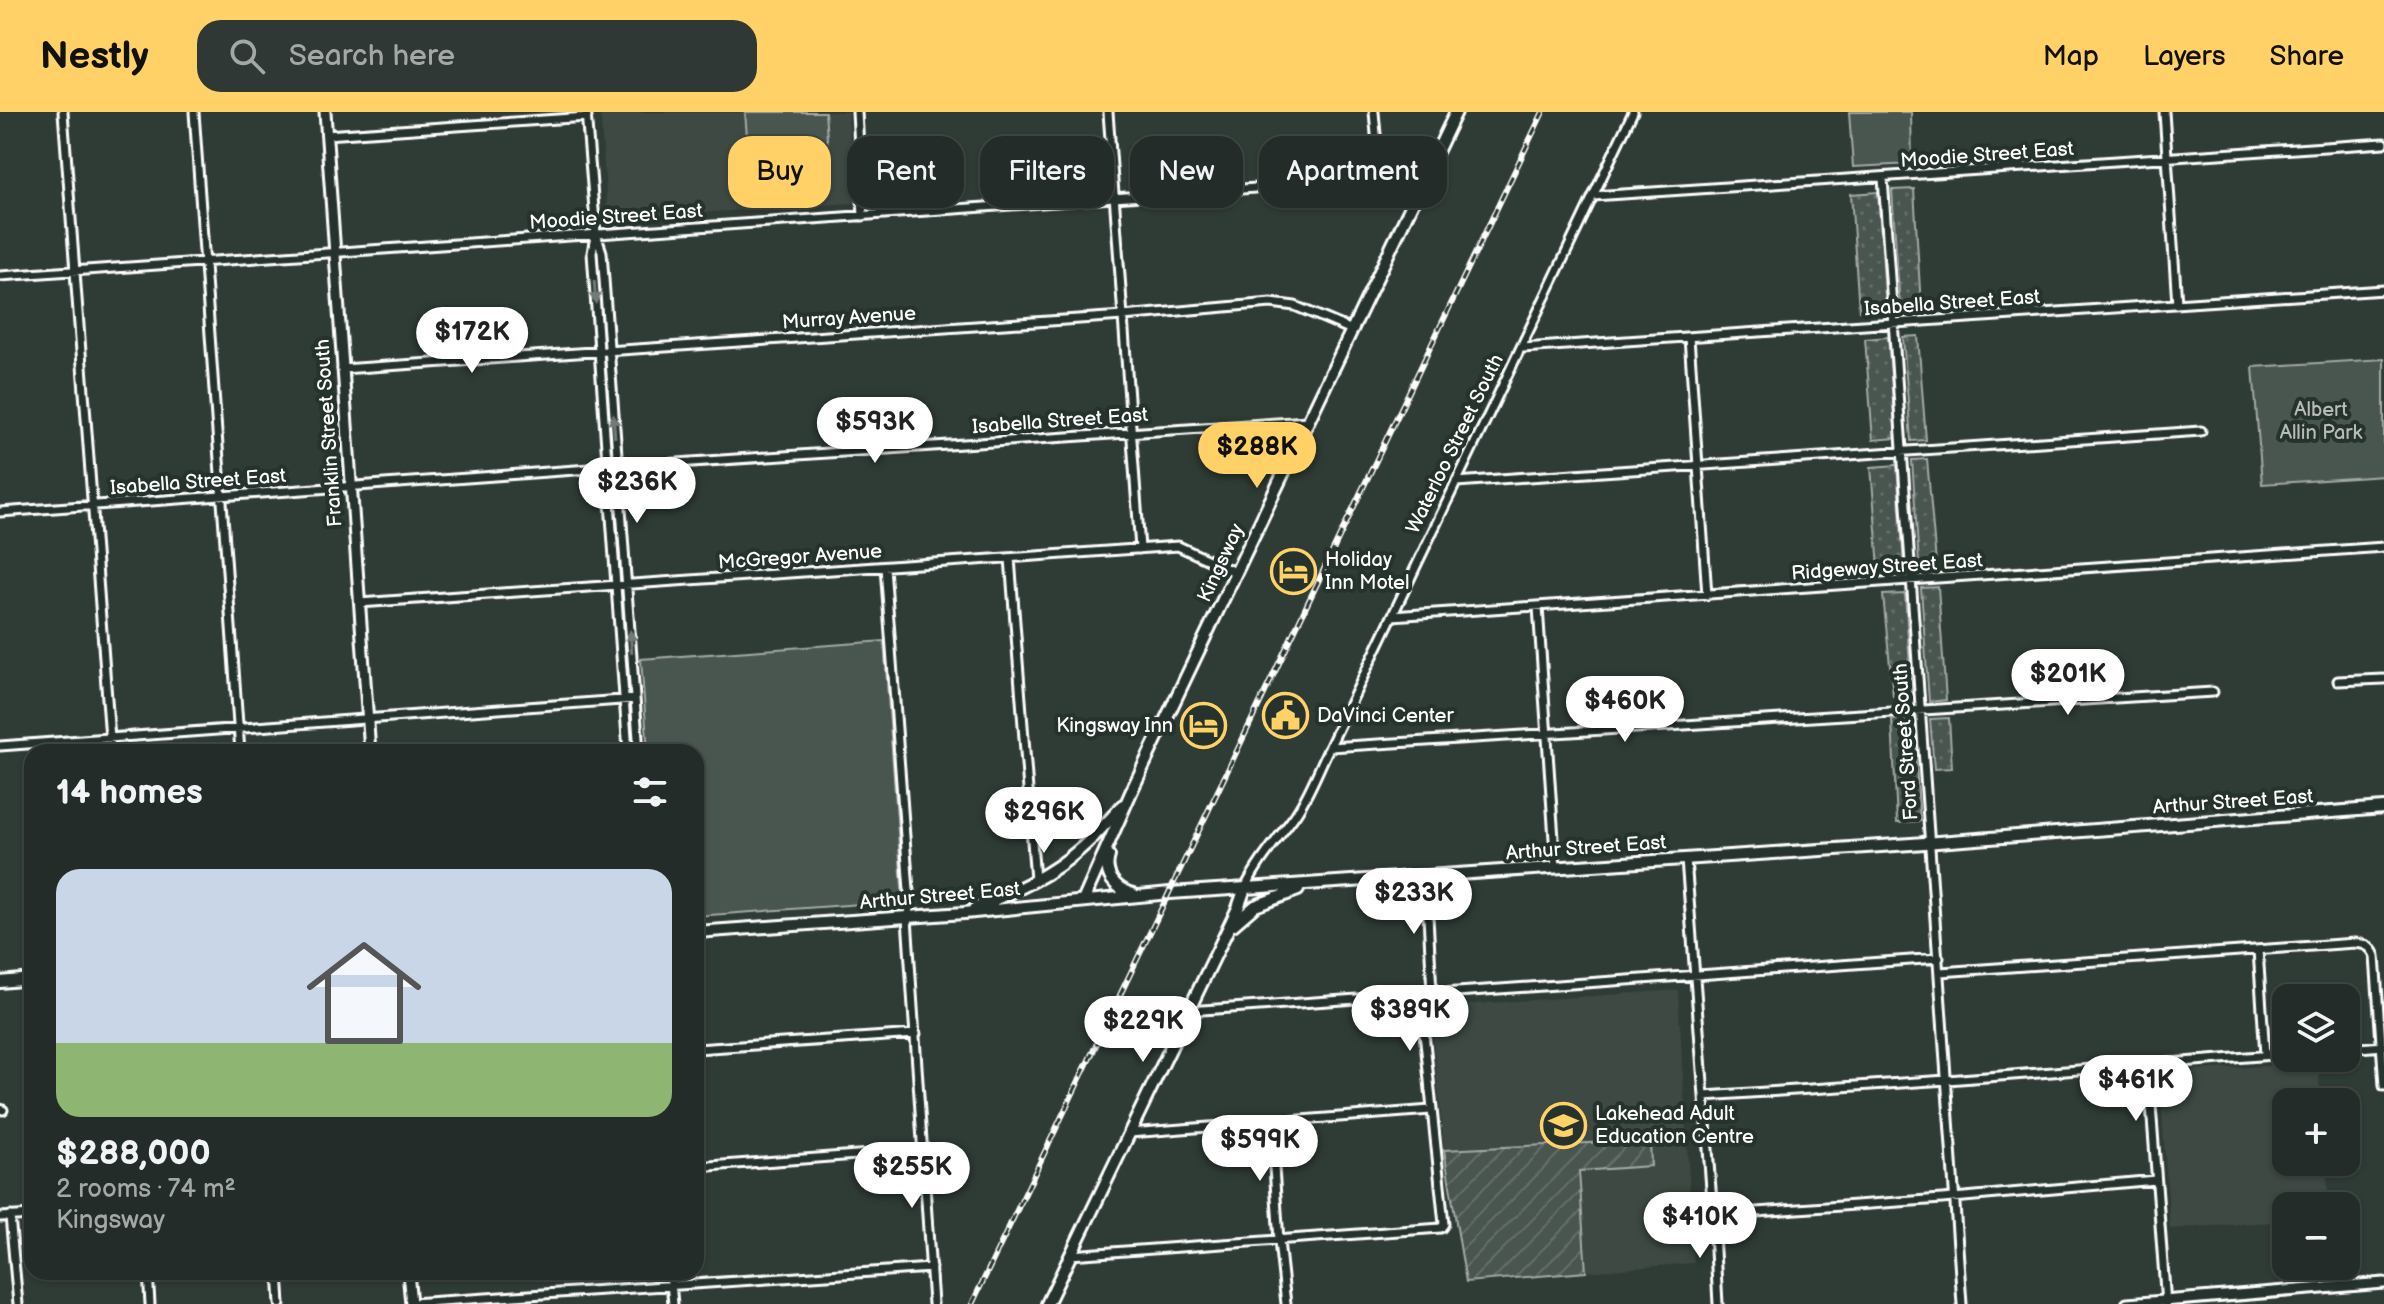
<!DOCTYPE html>
<meta charset="utf-8">
<style>
body{margin:0;font-family:"Balsamiq Sans",sans-serif;background:#2f3834;color:#f1f3f6;height:100vh;display:flex;flex-direction:column;font-size:30px;white-space:nowrap}
*{box-sizing:border-box;margin:0}
p{font-size:26px;color:#a3a7a8}
.icon{flex:none;width:44px;height:44px;fill:none;stroke:currentColor;stroke-width:2;stroke-linecap:round;stroke-linejoin:round}
.map{position:relative;flex:1;overflow:hidden}
.panel{position:absolute;left:24px;top:632px;width:680px;height:536px;display:flex;flex-direction:column;background:#232c28;border-radius:24px;box-shadow:0 2px 6px #0004,0 0 0 2px #404845}
.panel>*{flex:none}
.top-card{position:absolute;left:728px;top:24px;width:760px;height:72px;display:flex;gap:16px}
.tools{position:absolute;left:2272px;top:872px;display:grid;gap:16px}
.tools a{display:grid;place-items:center;width:88px;height:88px;border-radius:16px;background:#232c28;box-shadow:0 2px 6px #0004,0 0 0 2px #404845;font-size:40px}
.price{position:absolute;translate:-50% -68px;padding:0 18px;border-radius:28px;background:#fff;color:#222;font-size:26px;line-height:52px;filter:drop-shadow(0 2px 4px #0008)}
.price::after{content:'';position:absolute;left:50%;top:48px;width:24px;height:18px;margin-left:-12px;background:inherit;clip-path:polygon(0 0,100% 0,50% 100%)}
.price.on{background:#ffd166;color:#111}
ul{padding:0;list-style:none}
li{display:grid;align-content:center;gap:16px;height:424px;padding:0 32px}
li+li{border-top:2px solid #404845}
li span{display:grid;place-items:center;height:248px;border-radius:24px;color:#555}
li>.icon{margin-inline-start:auto}
span .icon{width:144px;height:144px;fill:#fffc;stroke-width:1}
li b{font-size:34px}
h2{display:flex;justify-content:space-between;align-items:center;height:96px;padding:0 32px;font-size:34px}
.chip{padding:0 28px;border-radius:24px;background:#232c28;box-shadow:0 2px 6px #0004,0 0 0 2px #404845;font-size:28px;line-height:72px}
.chip.on{background:#ffd166;color:#111}
header{display:flex;align-items:center;gap:48px;box-sizing:border-box;height:112px;padding:0 40px;background:#ffd166;color:#111}
header strong{font-size:38px}
nav{display:flex;gap:44px;margin-inline-start:auto;font-size:28px}
.search{width:560px;height:72px;background:#2f3834;display:flex;align-items:center;gap:20px;box-sizing:border-box;padding:0 28px;border-radius:24px;color:#a3a7a8;font-size:30px}
.map>svg:first-child{display:block}
.built{fill:#3c4842}
.grass{fill:url(#grass-dots);stroke:#a4aaa7;stroke-width:2}
.park{fill:#4a544f;stroke:#a4aaa7;stroke-width:2}
.garden{fill:url(#garden-furrows);stroke:#a4aaa7;stroke-width:2}
.lines{fill:none;stroke-linecap:round;stroke-linejoin:round}
.minor-casing{stroke:#fff;stroke-width:13}
.tertiary-casing{stroke:#fff;stroke-width:15}
.secondary-casing{stroke:#fff;stroke-width:16}
.minor{stroke:#26332d;stroke-width:7}
.tertiary{stroke:#26332d;stroke-width:9}
.secondary{stroke:#26332d;stroke-width:10}
.rail-casing{stroke:#fff;stroke-width:6}
.rail{stroke:#26332d;stroke-width:3;stroke-dasharray:9;stroke-linecap:butt}
.oneway{fill:#727a76}
.labels{text-anchor:middle;dominant-baseline:central;stroke-width:8;stroke-linejoin:round;paint-order:stroke}
.street-label{font-size:20px;fill:#fff;stroke:#26332d}
.park-label{font-size:20px;fill:#b7bbb9;stroke:#26332d}
.poi-label{font-size:20px;fill:#fff;stroke:#26332d;text-anchor:start}
</style>
<header>
<strong>Nestly</strong>
<div class="search"><svg class="icon" aria-label="search" viewBox="0 0 24 24"><circle cx="10" cy="10" r="6"/><path d="M15 15l6 6"/></svg>Search here</div>
<nav><a>Map</a><a>Layers</a><a>Share</a></nav>
</header>
<div class="map">
<svg width="2384" height="1192" viewBox="0 0 2384 1192">
<defs>
<pattern id="grass-dots" width="8" height="8" patternUnits="userSpaceOnUse" patternTransform="scale(2)"><rect width="8" height="8" fill="#4a544f"/><path d="M2 2h.1M6 6h.1" fill="none" stroke="#656e69" stroke-width="1.8" stroke-linecap="round"/></pattern>
<pattern id="garden-furrows" width="10" height="10" patternUnits="userSpaceOnUse" patternTransform="scale(2)"><rect width="10" height="10" fill="#4a544f"/><path d="M-1 1l2-2M0 10L10 0M9 11l2-2" fill="none" stroke="#656e69"/></pattern>
</defs>
<rect width="100%" height="100%" fill="#2f3b35"/>
<filter id="ink" filterUnits="userSpaceOnUse"><feTurbulence type="fractalNoise" baseFrequency=".0125" numOctaves="2"/><feDisplacementMap in="SourceGraphic" scale="16" xChannelSelector="R" yChannelSelector="G"/><feConvolveMatrix kernelMatrix="1 2 1 2 8 2 1 2 1" color-interpolation-filters="sRGB"/></filter>
<g filter="url(#ink)">
<path class="built" d="M600,0H848L855,91L608,107Z
M1678,878L1694,1151L1466,1170L1444,1038L1430,895Z
M2318,951L2321,990H2286V1050H2326L2329,1094H2286V1109L2170,1117L2159,960Z"/>
<path class="grass" d="M1914,77L1921,195L1900,196L1892,78Z
M1878,80L1886,198L1859,199L1851,82Z
M1918,224L1926,328L1911,329L1903,225Z
M1888,225L1896,326L1873,328L1865,227Z
M1927,347L1936,451L1919,452L1912,348Z
M1897,353L1904,454L1879,456L1871,355Z
M1938,475L1946,588L1929,590L1921,476Z
M1905,482L1912,583L1893,584L1883,483Z
M1949,606L1952,656L1934,657L1930,607Z
M1902,607L1913,612L1920,709L1897,711L1892,608Z"/>
<path class="park" d="M745,0H825L831,79L752,85Z
M1849,0H1911L1912,52L1853,55Z
M2384,247V364L2262,372L2253,255Z
M884,529L903,789L696,804V640H648L641,547Z"/>
<path class="garden" d="M1650,1028L1651,1054L1579,1059L1586,1160L1466,1170L1444,1038Z"/>
<g class="lines">
<defs>
<path id="minor" d="M63,0L111,640
M194,0L240,640
M586,0L596,122L602,140L639,640
M857,0L863,104
M1108,0L1140,437
M1374,0L1380,66
M2164,0L2177,192
M326,23L587,5
M1883,66L1962,1192
M1593,84L2384,31
M595,124L592,141L628,640
M0,164L1426,64
M1689,225L1707,483
M1522,236L2384,178
M342,257L1123,204L1271,191L1295,194L1352,218
M1456,370L2201,319
M0,400L617,355L1308,309
M1010,446L1035,768
M885,455L910,792L907,806L933,1192
M359,491L1178,434L1237,461
M1538,495L1556,756
M1392,504L2384,435
M2338,569L2384,567
M0,634L635,587
M1330,635L2213,580
M1686,747L1713,1103L1718,1192
M1426,765L1432,881
M1245,776C1258,750 1276,729 1293,706C1308,686 1318,658 1329,636C1432,424 1532,212 1633,0
M2258,838L2265,943
M1940,860L2355,831C2365,832 2371,834 2375,844L2384,974
M1188,899L1939,846
M696,937L916,922
M2346,937L2384,934
M2148,953L2166,1192
M1704,984L1947,968L2286,942
M0,997L3,998
M1271,1011L1279,1129L1286,1192
M1129,1021L1431,998
M696,1055L924,1038
M1713,1103L1942,1087L2156,1068
M10,1104L18,1192
M0,1105L32,1103
M1070,1143L1441,1116L1444,1112L1420,882
M148,1160L150,1192
M278,1160L280,1192
M670,1160L673,1192
M411,1191L931,1156"/>
<path id="tertiary" d="M325,0L370,640
M408,1160L411,1192
M2127,1192L2384,1171"/>
<path id="secondary" d="M1109,744C1103,762 1115,777 1133,782
M1083,789L1133,676L1456,0
M974,797C1010,781 1049,765 1079,738C1095,725 1109,708 1123,693
M1233,813L1255,794L1298,778
M696,820L964,801L1170,781L1911,732L2384,696
M0,870L32,867
M1047,1192L1238,796L1245,776"/>
</defs>
<use href="#minor" class="minor-casing"/>
<use href="#tertiary" class="tertiary-casing"/>
<use href="#secondary" class="secondary-casing"/>
<use href="#minor" class="minor"/>
<use href="#tertiary" class="tertiary"/>
<use href="#secondary" class="secondary"/>
<defs>
<path id="rail" d="M972,1192L1543,0"/>
</defs>
<use href="#rail" class="rail-casing"/>
<use href="#rail" class="rail"/>
</g>
<defs><path id="oneway-solid" d="M-6-.8H1V-3.2L6.5 0L1 3.2V.8H-6Z" transform="scale(2)"/></defs>
<g class="oneway">
<use href="#oneway-solid" transform="translate(595 180) rotate(86)"/>
<use href="#oneway-solid" transform="translate(614 314) rotate(-94)"/>
<use href="#oneway-solid" transform="translate(631 530) rotate(-94)"/>
</g>
</g>
<defs>
<symbol id="hotel-ring" viewBox="-11 -11 22 22"><circle r="9.5" fill="#26332d" stroke="#ffd166" stroke-width="1.5"/><path d="M-6-4.5h1.5V1H6V5H4.5V3h-9V5H-6ZM-4 0a1.8 1.8 0 1 1 3.6 0ZM.5 0V-2.5h3Q6-2.5 6 0Z" fill="#ffd166"/></symbol>
<symbol id="civic-ring" viewBox="-11 -11 22 22"><circle r="9.5" fill="#26332d" stroke="#ffd166" stroke-width="1.5"/><path d="M-.6-6.5H3V-4.5H.6V-3L4-1V1h2V6H-6V1h2V-1L-.6-3ZM-1.2 2.5V6h2.4V2.5Z" fill="#ffd166"/></symbol>
<symbol id="school-ring" viewBox="-11 -11 22 22"><circle r="9.5" fill="#26332d" stroke="#ffd166" stroke-width="1.5"/><path d="M0-5L7-2L0 1L-7-2ZM-4 1L0 2.5L4 1V4Q0 6-4 4Z" fill="#ffd166"/></symbol>
</defs>
<g fill-rule="evenodd">
<use href="#hotel-ring" x="1268" y="434" width="51" height="51"/>
<use href="#civic-ring" x="1260" y="578" width="51" height="51"/>
<use href="#hotel-ring" x="1178" y="588" width="51" height="51"/>
<use href="#school-ring" x="1538" y="988" width="51" height="51"/>
</g>
<g class="labels">
<g class="street-label">
<text transform="translate(1987 43) rotate(-4)">Moodie Street East</text>
<text transform="translate(616 105) rotate(-4)">Moodie Street East</text>
<text transform="translate(1952 191) rotate(-4)">Isabella Street East</text>
<text transform="translate(849 206) rotate(-4)">Murray Avenue</text>
<text transform="translate(1060 309) rotate(-4)">Isabella Street East</text>
<text transform="translate(329 321) rotate(-94)">Franklin Street South</text>
<text transform="translate(1455 332) rotate(-64)">Waterloo Street South</text>
<text transform="translate(198 370) rotate(-4)">Isabella Street East</text>
<text transform="translate(800 445) rotate(-4)">McGregor Avenue</text>
<text transform="translate(1221 451) rotate(-65)">Kingsway</text>
<text transform="translate(1887 455) rotate(-4)">Ridgeway Street East</text>
<text transform="translate(1906 630) rotate(-94)">Ford Street South</text>
<text transform="translate(2233 690) rotate(-4)">Arthur Street East</text>
<text transform="translate(1586 736) rotate(-4)">Arthur Street East</text>
<text transform="translate(940 784) rotate(-5)">Arthur Street East</text>
</g>
<g class="park-label">
<text x="2321" y="298">Albert<tspan x="2321" dy="23">Allin Park</tspan></text>
</g>
<g class="poi-label">
<text x="1325" y="448">Holiday<tspan x="1325" dy="23">Inn Motel</tspan></text>
<text x="1317" y="604">DaVinci Center</text>
<text x="1173" y="614" text-anchor="end">Kingsway Inn</text>
<text x="1595" y="1002">Lakehead Adult<tspan x="1595" dy="23">Education Centre</tspan></text>
</g>
</g>
</svg>
<div class="tools">
<a><svg class="icon" aria-label="layers" viewBox="0 0 24 24"><path d="M12 4l9 5-9 5-9-5zM3 14l9 5 9-5"/></svg></a>
<a>+</a>
<a>−</a>
</div>
<b class="price" style="left:472px;top:263px">$172K</b>
<b class="price" style="left:875px;top:353px">$593K</b>
<b class="price on" style="left:1257px;top:378px">$288K</b>
<b class="price" style="left:637px;top:413px">$236K</b>
<b class="price" style="left:2068px;top:605px">$201K</b>
<b class="price" style="left:1625px;top:632px">$460K</b>
<b class="price" style="left:1044px;top:743px">$296K</b>
<b class="price" style="left:1414px;top:824px">$233K</b>
<b class="price" style="left:1410px;top:941px">$389K</b>
<b class="price" style="left:1143px;top:952px">$229K</b>
<b class="price" style="left:2136px;top:1011px">$461K</b>
<b class="price" style="left:1260px;top:1071px">$599K</b>
<b class="price" style="left:912px;top:1098px">$255K</b>
<b class="price" style="left:1700px;top:1148px">$410K</b>
<div class="top-card">
<a class="chip on">Buy</a>
<a class="chip">Rent</a>
<a class="chip">Filters</a>
<a class="chip">New</a>
<a class="chip">Apartment</a>
</div>
<section class="panel">
<h2>14 homes<svg class="icon" aria-label="filters" viewBox="0 0 24 24"><path d="M4 7h16M4 17h16"/><circle cx="9" cy="7" r="2"/><circle cx="15" cy="17" r="2"/></svg></h2>
<ul>
<li><span style="background:linear-gradient(#c9d6e8 70%,#8fb573 0)"><svg class="icon" aria-label="home" viewBox="0 0 24 24"><path d="M3 11l9-7 9 7M6 9v11h12V9"/></svg></span><div><b>$288,000</b><p>2 rooms · 74 m²</p><p>Kingsway</p></div></li>
</ul>
</section>
</div>
